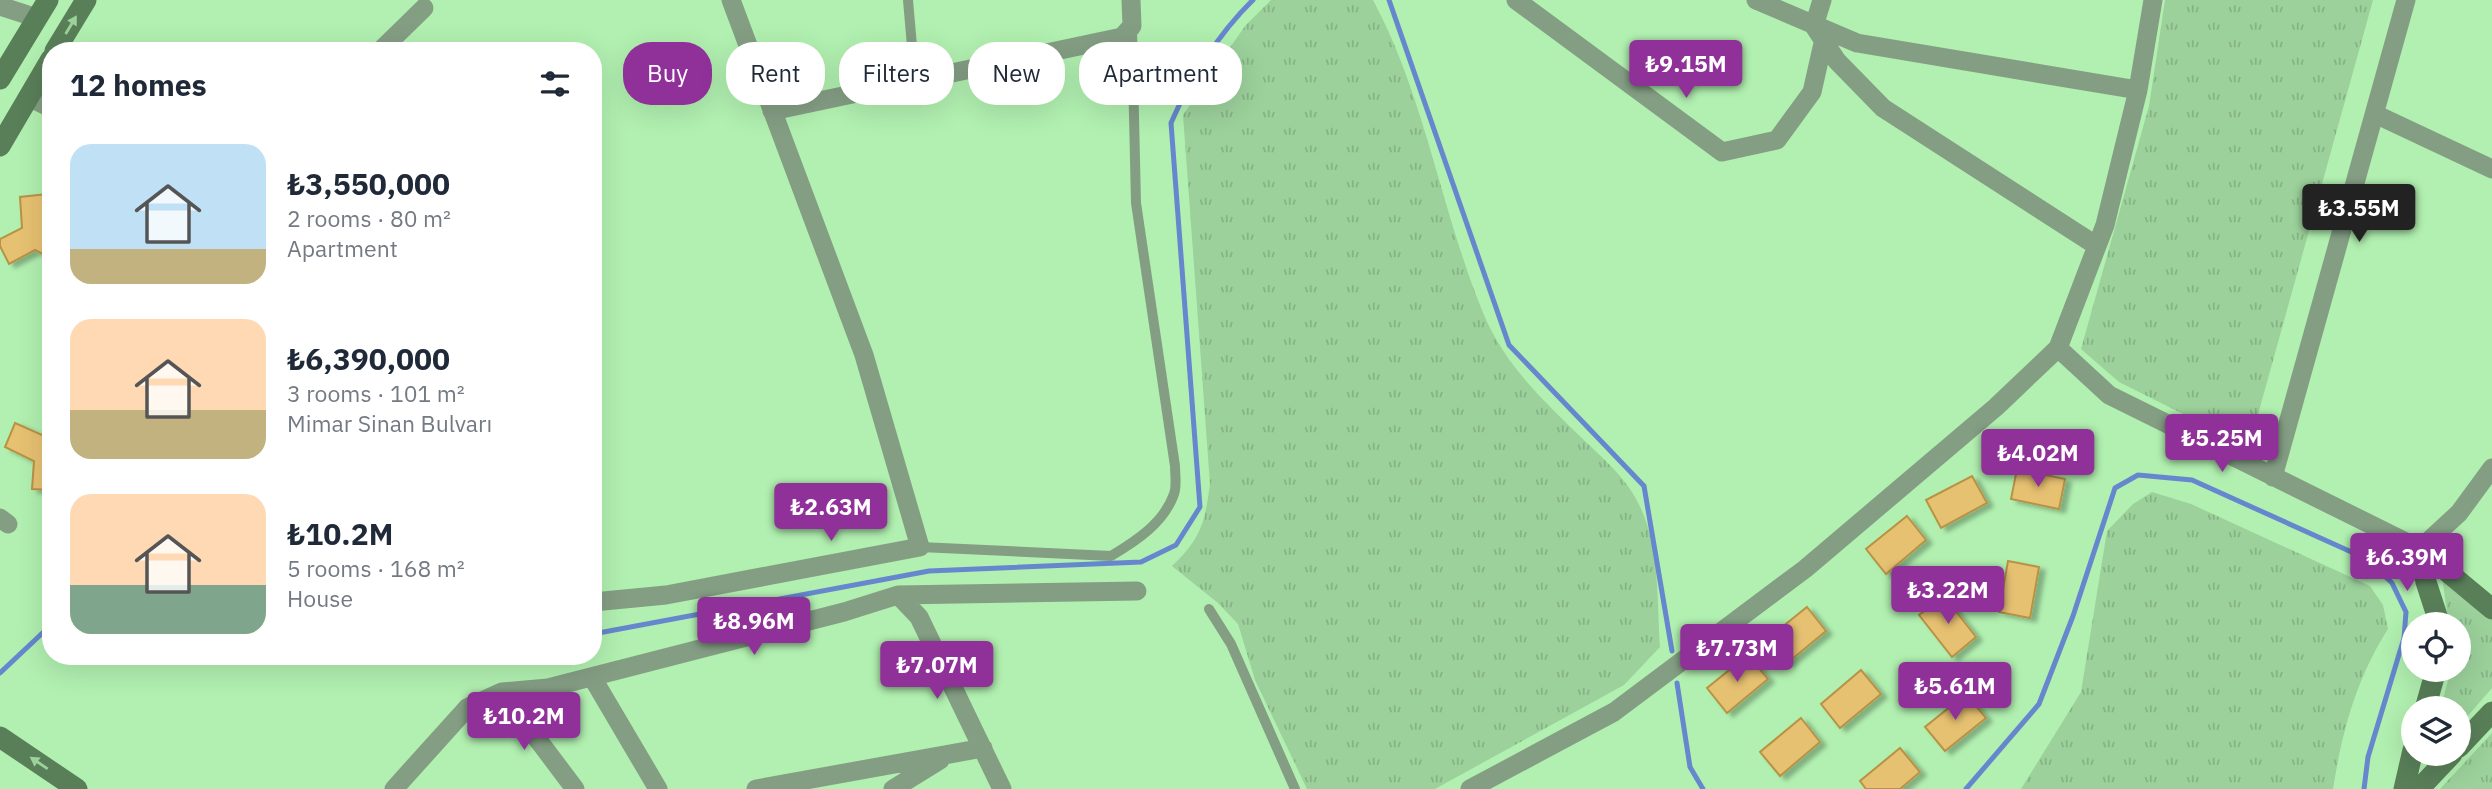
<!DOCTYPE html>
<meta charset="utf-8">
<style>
body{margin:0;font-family:"IBM Plex Sans",sans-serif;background:#f6f6f7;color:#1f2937;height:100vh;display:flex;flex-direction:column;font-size:26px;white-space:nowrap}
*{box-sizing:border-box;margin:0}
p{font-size:23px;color:#747a83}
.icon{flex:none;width:38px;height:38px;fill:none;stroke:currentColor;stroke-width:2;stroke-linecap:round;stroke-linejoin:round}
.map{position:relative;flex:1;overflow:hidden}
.sheet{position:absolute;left:42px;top:42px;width:560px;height:623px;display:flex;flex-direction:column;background:#fff;border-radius:28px;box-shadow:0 7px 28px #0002}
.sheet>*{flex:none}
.banner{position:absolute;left:623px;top:42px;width:665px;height:63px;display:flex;gap:14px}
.fabs{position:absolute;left:2401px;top:612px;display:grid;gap:14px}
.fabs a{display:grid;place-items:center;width:70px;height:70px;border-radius:50%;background:#fff;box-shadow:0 7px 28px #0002;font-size:35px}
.price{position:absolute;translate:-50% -60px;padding:0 16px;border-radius:7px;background:#903199;color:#fff;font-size:23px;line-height:46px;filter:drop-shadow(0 2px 4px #0008)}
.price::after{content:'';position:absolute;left:50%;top:42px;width:21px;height:16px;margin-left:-10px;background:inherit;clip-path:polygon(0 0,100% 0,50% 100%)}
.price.active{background:#222;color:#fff}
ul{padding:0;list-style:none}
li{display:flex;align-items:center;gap:21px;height:175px;padding:0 28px}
li span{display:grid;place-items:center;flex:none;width:196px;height:140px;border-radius:21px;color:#555}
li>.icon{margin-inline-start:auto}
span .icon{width:84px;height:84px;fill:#fffc;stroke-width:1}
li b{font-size:30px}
h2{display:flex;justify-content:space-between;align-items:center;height:84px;padding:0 28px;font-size:30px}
.tag{padding:0 24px;border-radius:28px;background:#fff;box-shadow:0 7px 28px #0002;font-size:24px;line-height:63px}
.tag.active{background:#903199;color:#fff}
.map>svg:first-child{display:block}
.grass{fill:url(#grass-tufts)}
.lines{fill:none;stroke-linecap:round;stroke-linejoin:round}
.stream{stroke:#6687ce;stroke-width:5}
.building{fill:#e7c172;stroke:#b89344;stroke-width:2;filter:url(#shadow)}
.lane{stroke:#849e84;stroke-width:10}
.street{stroke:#849e84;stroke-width:19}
.secondary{stroke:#597f59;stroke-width:21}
.oneway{fill:#9bd29a}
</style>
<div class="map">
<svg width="2492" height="789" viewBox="0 0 2492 789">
<defs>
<pattern id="grass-tufts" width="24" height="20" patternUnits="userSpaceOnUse" patternTransform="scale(1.75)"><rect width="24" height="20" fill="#9cd19b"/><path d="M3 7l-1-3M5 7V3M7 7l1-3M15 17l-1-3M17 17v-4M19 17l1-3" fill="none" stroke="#85b384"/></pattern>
<filter id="shadow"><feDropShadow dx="6" dy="3.5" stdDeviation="2" flood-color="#0004"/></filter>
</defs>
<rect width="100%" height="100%" fill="#b1f0b0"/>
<path class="grass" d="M1271,0H1373C1426,99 1441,212 1484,315C1506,367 1546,403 1586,442C1608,463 1630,482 1642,511C1660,552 1657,603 1660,647L1624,685L1435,789H1307L1255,680L1238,624L1218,603L1172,566C1201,539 1205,522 1210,484L1183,115L1245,26Z
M2165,0H2373L2249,447L2119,382L2081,349L2149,106Z
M2152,492L2191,504L2370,586L2383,605L2388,629C2356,679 2342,732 2333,789H2021L2081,692L2107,531L2133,504Z
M2442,577L2492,616V688L2459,726V709H2440L2451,670H2459V625H2449Z
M2492,733V789H2440Z"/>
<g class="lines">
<path class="stream" d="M1389,0L1509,345L1644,486L1672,651
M593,634L929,571L1141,562L1176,545L1200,507L1171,123C1190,79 1219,33 1253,0
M0,673L51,625
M1677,683L1690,767L1703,789
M1966,789L2039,704L2073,616L2115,488L2138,475L2192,480L2367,559L2392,583L2406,612L2404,638L2368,757L2364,789"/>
</g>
<path class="building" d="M47,194L51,258L35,250L9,264L0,246V239L22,228L20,197Z
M15,423L44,436L51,432V490L32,489L34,461L5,447Z
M2017,469L2065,479L2059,509L2011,499Z
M1972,476L1987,503L1941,528L1926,500Z
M1907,516L1926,540L1886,574L1866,549Z
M2008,561L2039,567L2030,618L1999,612Z
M1944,596L1976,637L1952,657L1919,615Z
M1807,607L1826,631L1786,664L1766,640Z
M1748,655L1768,679L1727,713L1707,688Z
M1861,670L1881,694L1840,728L1821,704Z
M1966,694L1986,718L1945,751L1925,727Z
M1801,718L1820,742L1780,776L1760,752Z
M1900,748L1920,772L1900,789H1866L1860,781Z"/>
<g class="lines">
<path class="lane" d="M908,0L915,81
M920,547L1111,556C1136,541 1164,523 1174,494C1177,486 1175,475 1175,466L1136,203L1132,30
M1209,609L1231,644L1295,789"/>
<path class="street" d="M1516,0L1722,152L1777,140L1812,92L1826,30
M1756,0L1857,43L2138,90
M1822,0L1814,26L1837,61L1883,108L2097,246
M0,6L37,18
M380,51L424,8
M28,97L51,108
M772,111L1122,37L1132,26L1131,0
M2375,114L2492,169
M2058,348L2109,395L2420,549L2459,513L2492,468
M2273,477L2406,0
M0,518L8,524
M898,595L919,617L1002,789
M593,602L666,595L920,547L864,355L731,0
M592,677L658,789
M502,692L575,789
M394,789L467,708L502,692L548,688L844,612L898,595L1137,591
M756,789L983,748
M893,789L940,760
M1470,789L1614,712L1805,569L1996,407L2058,348L2105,225L2138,90L2153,0"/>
<path class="secondary" d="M55,51L86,0
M0,79L48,0
M0,146L51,59
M2420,549L2492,609
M2420,549L2426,582L2440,625
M2425,709L2436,670
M0,737L77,789
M2459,747L2492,712
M2404,789L2413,750
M2419,789L2452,754"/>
</g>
<defs><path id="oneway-solid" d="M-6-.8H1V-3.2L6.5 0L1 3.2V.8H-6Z" transform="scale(1.75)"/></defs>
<g class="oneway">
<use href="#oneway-solid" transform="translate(71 25) rotate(-59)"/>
<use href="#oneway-solid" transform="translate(39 763) rotate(-146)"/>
</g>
</svg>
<div class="fabs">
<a><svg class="icon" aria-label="locate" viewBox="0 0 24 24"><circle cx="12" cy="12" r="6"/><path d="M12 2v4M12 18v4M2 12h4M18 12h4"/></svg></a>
<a><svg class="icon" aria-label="layers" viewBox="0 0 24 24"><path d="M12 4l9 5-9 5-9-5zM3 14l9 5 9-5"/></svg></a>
</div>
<b class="price" style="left:1686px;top:100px">₺9.15M</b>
<b class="price active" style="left:2359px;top:244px">₺3.55M</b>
<b class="price" style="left:2222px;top:474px">₺5.25M</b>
<b class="price" style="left:2038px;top:489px">₺4.02M</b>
<b class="price" style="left:831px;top:543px">₺2.63M</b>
<b class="price" style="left:2407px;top:593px">₺6.39M</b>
<b class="price" style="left:1948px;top:626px">₺3.22M</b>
<b class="price" style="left:754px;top:657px">₺8.96M</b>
<b class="price" style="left:1737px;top:684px">₺7.73M</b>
<b class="price" style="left:937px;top:701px">₺7.07M</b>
<b class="price" style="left:1955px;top:722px">₺5.61M</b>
<b class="price" style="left:524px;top:752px">₺10.2M</b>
<div class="banner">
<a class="tag active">Buy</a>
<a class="tag">Rent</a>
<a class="tag">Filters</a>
<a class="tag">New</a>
<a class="tag">Apartment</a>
</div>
<section class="sheet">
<h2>12 homes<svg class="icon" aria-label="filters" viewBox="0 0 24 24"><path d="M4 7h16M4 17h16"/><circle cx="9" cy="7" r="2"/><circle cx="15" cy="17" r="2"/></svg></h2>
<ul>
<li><span style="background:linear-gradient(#bfe0f5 75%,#c2b280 0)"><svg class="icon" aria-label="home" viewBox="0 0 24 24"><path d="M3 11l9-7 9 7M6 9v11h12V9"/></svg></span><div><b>₺3,550,000</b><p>2 rooms · 80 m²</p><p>Apartment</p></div></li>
<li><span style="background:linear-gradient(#ffd9b3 65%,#c2b280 0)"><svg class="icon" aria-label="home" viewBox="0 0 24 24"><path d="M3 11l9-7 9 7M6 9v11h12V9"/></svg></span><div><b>₺6,390,000</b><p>3 rooms · 101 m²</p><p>Mimar Sinan Bulvarı</p></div></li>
<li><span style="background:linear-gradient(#ffd9b3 65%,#7fa58c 0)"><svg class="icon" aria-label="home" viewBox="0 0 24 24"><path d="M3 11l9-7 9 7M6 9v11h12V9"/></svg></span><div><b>₺10.2M</b><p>5 rooms · 168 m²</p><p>House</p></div></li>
</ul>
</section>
</div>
